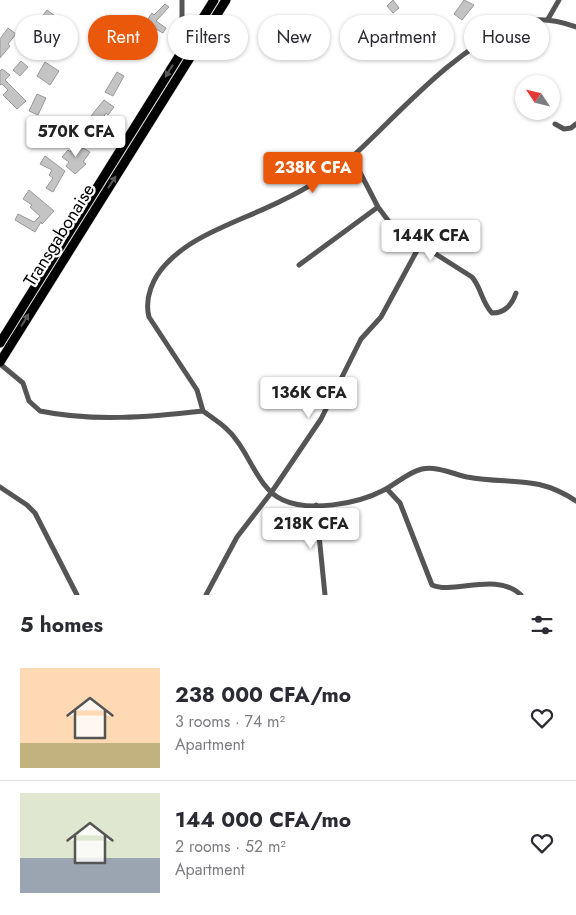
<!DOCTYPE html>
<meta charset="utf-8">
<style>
body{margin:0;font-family:Jost,sans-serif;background:#f7f7f7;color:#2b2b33;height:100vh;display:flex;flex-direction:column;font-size:19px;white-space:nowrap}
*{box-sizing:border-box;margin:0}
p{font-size:16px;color:#7c7c81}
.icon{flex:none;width:28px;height:28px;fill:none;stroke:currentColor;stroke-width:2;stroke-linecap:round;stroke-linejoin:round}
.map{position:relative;height:595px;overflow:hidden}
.panel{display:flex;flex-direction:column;background:#fff;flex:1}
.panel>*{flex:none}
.hud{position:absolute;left:15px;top:15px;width:546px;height:45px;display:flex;gap:10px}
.needle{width:32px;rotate:305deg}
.controls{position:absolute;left:515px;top:75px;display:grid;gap:10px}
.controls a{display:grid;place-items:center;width:45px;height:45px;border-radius:50%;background:#fff;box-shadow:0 1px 4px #0004;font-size:25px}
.price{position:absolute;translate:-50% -42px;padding:0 11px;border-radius:5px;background:#fff;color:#222;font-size:16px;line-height:32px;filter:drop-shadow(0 1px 2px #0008)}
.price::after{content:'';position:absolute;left:50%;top:30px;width:15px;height:11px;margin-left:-8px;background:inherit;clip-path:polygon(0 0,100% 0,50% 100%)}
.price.active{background:#ea580c;color:#fff}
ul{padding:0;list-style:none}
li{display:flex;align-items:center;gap:15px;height:125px;padding:0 20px}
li+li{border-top:1px solid #e1e1e2}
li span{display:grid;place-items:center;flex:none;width:140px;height:100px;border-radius:0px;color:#555}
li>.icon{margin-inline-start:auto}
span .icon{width:60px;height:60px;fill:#fffc;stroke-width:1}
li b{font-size:21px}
h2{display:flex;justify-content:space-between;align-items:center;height:60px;padding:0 20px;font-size:21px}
.pill{padding:0 18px;border-radius:22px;background:#fff;box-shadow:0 1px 4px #0004;font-size:18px;line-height:45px}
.pill.active{background:#ea580c;color:#fff}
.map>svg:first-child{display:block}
.building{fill:#c4c4c4;stroke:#999}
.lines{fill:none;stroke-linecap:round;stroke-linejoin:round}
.trunk-casing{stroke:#dbdbdb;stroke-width:10}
.minor{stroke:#555;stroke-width:5}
.trunk{stroke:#000;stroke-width:9}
.oneway{fill:#595959}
.labels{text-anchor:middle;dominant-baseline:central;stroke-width:4.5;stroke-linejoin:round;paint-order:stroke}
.street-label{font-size:18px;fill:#000;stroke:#fff}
</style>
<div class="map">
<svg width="576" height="595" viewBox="0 0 576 595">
<rect width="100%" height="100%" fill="#fff"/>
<path class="building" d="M393,0L399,8L393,13L387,6Z
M464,0L474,5L462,20L454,14Z
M165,4L169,7L156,21L166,28L163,33L145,23L152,13L154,15Z
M47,10L55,16L46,28L38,22Z
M8,28L16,34L8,44L10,46L0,58V39Z
M21,61L28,67L20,76L13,70Z
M45,62L59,71L50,85L37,76Z
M2,69L10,75L5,80L26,101L17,109L3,95L8,90L2,84L0,85V71Z
M117,72L124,76L113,96L105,92Z
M37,94L46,98L38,115L29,111Z
M104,100L114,107L108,115L106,113L93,134L82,127Z
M75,143L90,152L83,162L86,164L75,174L66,166L69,162L62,157L68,150L70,152Z
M45,156L65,171L53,192L46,188L53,178L49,175L52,170L40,164Z
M29,190L54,211L42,224L41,222L35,232L15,220L18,214L34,222L40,216L30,207L32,205L23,199Z"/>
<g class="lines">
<defs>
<path id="trunk" d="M0,343L214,0
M0,362L226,0"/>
</defs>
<use href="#trunk" class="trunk-casing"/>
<path class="minor" d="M182,0V17L197,29
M548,19L559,0
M555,124L564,129L571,128L576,124
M352,157L378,207L393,227L472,277C481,287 482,303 492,313C505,313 512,305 516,293
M299,265L378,207
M0,364L23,383L29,401L40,411C93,422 150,417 203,411C215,420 229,428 237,441C251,459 260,490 283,500C309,512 357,504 382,491C395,485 408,472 422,469C437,466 453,474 467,477C510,485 536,474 576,501
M203,411L197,390L149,317C144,298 153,277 167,263C195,233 246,219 283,200C302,191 338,170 353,156C405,108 450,52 517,24C537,16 557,20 576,27
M0,487L27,505L35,513L77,595
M387,489L400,503L432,585C454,595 496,571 521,595
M316,505L325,595
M206,595L237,537L271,493L321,419L361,339L381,317L420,245"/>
<use href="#trunk" class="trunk"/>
</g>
<defs><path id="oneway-solid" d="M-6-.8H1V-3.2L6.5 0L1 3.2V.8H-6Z" transform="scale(1.25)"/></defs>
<g class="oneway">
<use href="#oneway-solid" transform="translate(169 71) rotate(122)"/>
<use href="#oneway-solid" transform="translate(112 182) rotate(-57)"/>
<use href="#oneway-solid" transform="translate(25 320) rotate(-59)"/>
</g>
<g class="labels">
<g class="street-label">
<text transform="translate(59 235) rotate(-58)">Transgabonaise</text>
</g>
</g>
</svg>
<div class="controls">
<a><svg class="needle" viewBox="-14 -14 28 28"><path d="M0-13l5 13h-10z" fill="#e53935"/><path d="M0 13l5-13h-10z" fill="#7c7c81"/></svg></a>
</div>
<b class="price" style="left:76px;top:158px">570K CFA</b>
<b class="price active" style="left:313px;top:194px">238K CFA</b>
<b class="price" style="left:431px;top:262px">144K CFA</b>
<b class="price" style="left:309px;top:419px">136K CFA</b>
<b class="price" style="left:311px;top:550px">218K CFA</b>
<div class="hud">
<a class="pill">Buy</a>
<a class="pill active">Rent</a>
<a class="pill">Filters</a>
<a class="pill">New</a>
<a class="pill">Apartment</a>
<a class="pill">House</a>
</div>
</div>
<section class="panel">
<h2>5 homes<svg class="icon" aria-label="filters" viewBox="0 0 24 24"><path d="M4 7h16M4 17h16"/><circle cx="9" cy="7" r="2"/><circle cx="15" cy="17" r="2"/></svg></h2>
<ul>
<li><span style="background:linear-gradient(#ffd9b3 75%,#c2b280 0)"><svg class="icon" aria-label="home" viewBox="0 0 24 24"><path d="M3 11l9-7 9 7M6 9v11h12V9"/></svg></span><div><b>238 000 CFA/mo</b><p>3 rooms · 74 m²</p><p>Apartment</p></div><svg class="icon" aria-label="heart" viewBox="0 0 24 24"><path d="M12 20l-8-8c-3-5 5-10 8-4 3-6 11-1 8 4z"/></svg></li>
<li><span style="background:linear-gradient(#dfe7d0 65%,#9aa5b1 0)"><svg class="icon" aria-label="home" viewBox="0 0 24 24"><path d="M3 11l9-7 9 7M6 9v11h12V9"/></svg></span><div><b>144 000 CFA/mo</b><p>2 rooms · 52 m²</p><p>Apartment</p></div><svg class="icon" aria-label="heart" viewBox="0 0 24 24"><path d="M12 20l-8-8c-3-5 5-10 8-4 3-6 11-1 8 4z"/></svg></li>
</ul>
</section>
